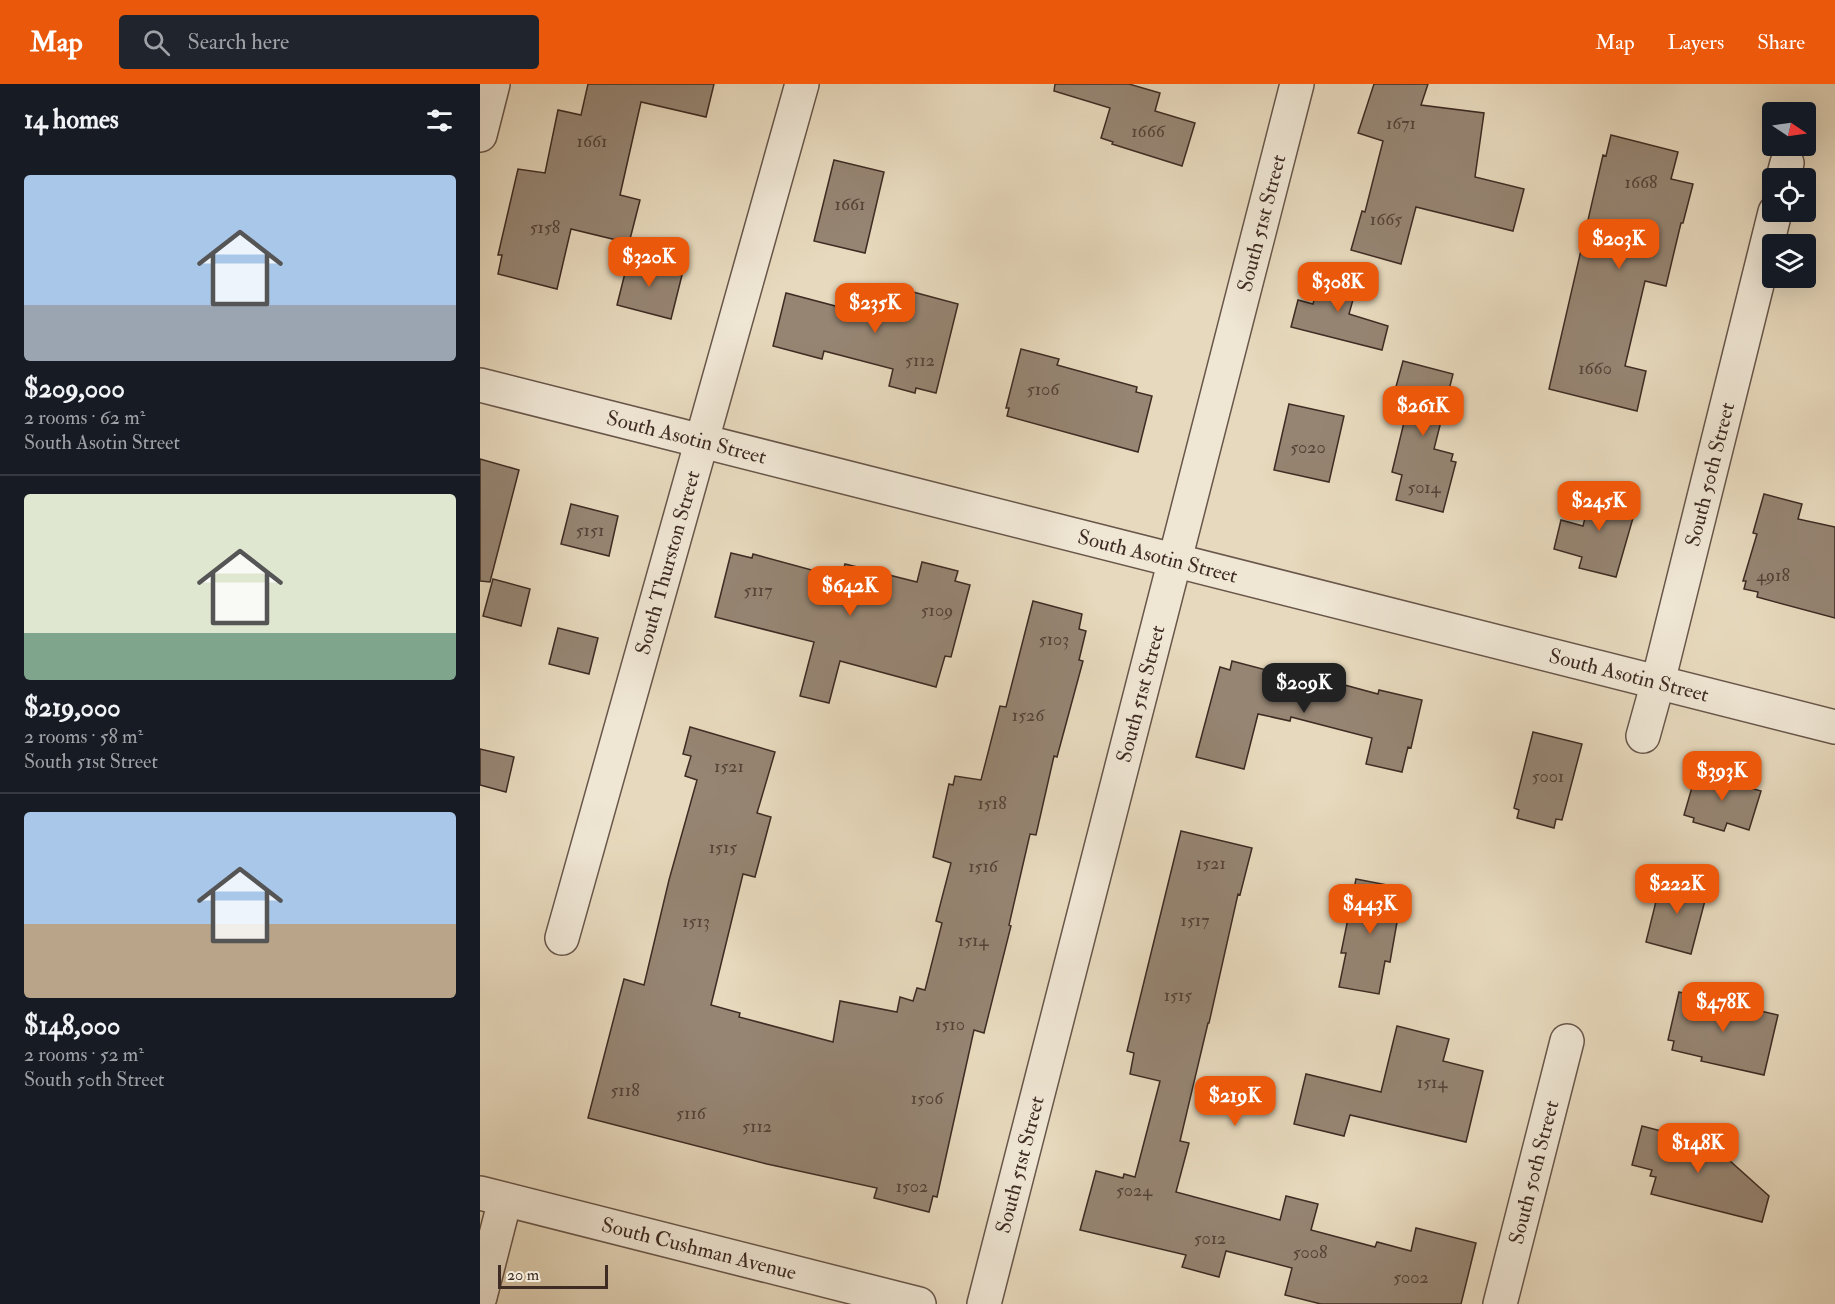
<!DOCTYPE html>
<meta charset="utf-8">
<style>
body{margin:0;font-family:"IM FELL Double Pica",serif;background:#20242c;color:#f1f3f6;height:100vh;display:flex;flex-direction:column;font-size:22px;white-space:nowrap}
*{box-sizing:border-box;margin:0}
p{font-size:20px;color:#9ea1a6}
.icon{flex:none;width:33px;height:33px;fill:none;stroke:currentColor;stroke-width:2;stroke-linecap:round;stroke-linejoin:round}
.map{position:relative;flex:1;overflow:hidden}
.side{display:flex;flex-direction:column;background:#171b24;width:480px}
.side>*{flex:none}
.needle{width:39px;rotate:103deg}
.controls{position:absolute;left:1282px;top:18px;display:grid;gap:12px}
.controls a{display:grid;place-items:center;width:54px;height:54px;border-radius:6px;background:#171b24;box-shadow:0 6px 24px #0002;font-size:30px}
.scale{position:absolute;left:18px;bottom:15px;width:110px;box-sizing:border-box;padding-left:6px;border:3px solid #3e2b23;border-top:0;font-size:16px;line-height:21px;white-space:nowrap;color:#3e2b23;-webkit-text-stroke:4px #efe6d4;paint-order:stroke}
.price{position:absolute;translate:-50% -51px;padding:0 14px;border-radius:12px;background:#ea580c;color:#fff;font-size:20px;line-height:39px;filter:drop-shadow(0 2px 3px #0008)}
.price::after{content:'';position:absolute;left:50%;top:36px;width:18px;height:14px;margin-left:-9px;background:inherit;clip-path:polygon(0 0,100% 0,50% 100%)}
.price.on{background:#222;color:#fff}
ul{padding:0;list-style:none}
li{display:grid;align-content:center;gap:12px;height:318px;padding:0 24px}
li+li{border-top:2px solid #363941}
li span{display:grid;place-items:center;height:186px;border-radius:6px;color:#555}
li>.icon{margin-inline-start:auto}
span .icon{width:108px;height:108px;fill:#fffc;stroke-width:1}
li b{font-size:26px}
h2{display:flex;justify-content:space-between;align-items:center;height:72px;padding:0 24px;font-size:26px}
header{display:flex;align-items:center;gap:36px;box-sizing:border-box;height:84px;padding:0 30px;background:#ea580c;color:#fff}
header strong{font-size:28px}
nav{display:flex;gap:33px;margin-inline-start:auto;font-size:21px}
.search{width:420px;height:54px;background:#20242c;display:flex;align-items:center;gap:15px;box-sizing:border-box;padding:0 21px;border-radius:6px;color:#9ea1a6;font-size:22px}
main{display:flex;flex:1;min-height:0}
.map>svg:first-child{display:block}
.building{fill:#968573;stroke:#3e2b23;stroke-width:1.5}
.lines{fill:none;stroke-linecap:round;stroke-linejoin:round}
.street-casing{stroke:#68564a;stroke-width:36}
.street{stroke:#efe6d4;stroke-width:33}
.labels{text-anchor:middle;dominant-baseline:central;stroke-width:5;stroke-linejoin:round;paint-order:stroke}
.number-label{font-size:18px;fill:#544237}
.street-label{font-size:21px;fill:#3e2b23;stroke:#efe6d4}
</style>
<header>
<strong>Map</strong>
<div class="search"><svg class="icon" aria-label="search" viewBox="0 0 24 24"><circle cx="10" cy="10" r="6"/><path d="M15 15l6 6"/></svg>Search here</div>
<nav><a>Map</a><a>Layers</a><a>Share</a></nav>
</header>
<main>
<section class="side">
<h2>14 homes<svg class="icon" aria-label="filters" viewBox="0 0 24 24"><path d="M4 7h16M4 17h16"/><circle cx="9" cy="7" r="2"/><circle cx="15" cy="17" r="2"/></svg></h2>
<ul>
<li><span style="background:linear-gradient(#a9c7e8 70%,#9aa5b1 0)"><svg class="icon" aria-label="home" viewBox="0 0 24 24"><path d="M3 11l9-7 9 7M6 9v11h12V9"/></svg></span><div><b>$209,000</b><p>2 rooms · 62 m²</p><p>South Asotin Street</p></div></li>
<li><span style="background:linear-gradient(#dfe7d0 75%,#7fa58c 0)"><svg class="icon" aria-label="home" viewBox="0 0 24 24"><path d="M3 11l9-7 9 7M6 9v11h12V9"/></svg></span><div><b>$219,000</b><p>2 rooms · 58 m²</p><p>South 51st Street</p></div></li>
<li><span style="background:linear-gradient(#a9c7e8 60%,#b9a48a 0)"><svg class="icon" aria-label="home" viewBox="0 0 24 24"><path d="M3 11l9-7 9 7M6 9v11h12V9"/></svg></span><div><b>$148,000</b><p>2 rooms · 52 m²</p><p>South 50th Street</p></div></li>
</ul>
</section>
<div class="map">
<svg width="1355" height="1220" viewBox="0 0 1355 1220">
<rect width="100%" height="100%" fill="#e7d9bd"/>
<filter id="stains"><feTurbulence type="fractalNoise" baseFrequency=".00333" numOctaves="4"/><feColorMatrix values="0 0 0 0 .2 0 0 0 0 .09 0 0 0 0 .02 0 0 0 .5 -.17"/></filter>
<radialGradient id="worn" r=".72"><stop offset=".6" stop-color="#630" stop-opacity="0"/><stop offset="1" stop-color="#630" stop-opacity=".3"/></radialGradient>
<path class="building" d="M108,0H234L226,33L161,18L140,111L160,116L149,159L91,145L77,205L18,190L22,171H18L38,85L65,89L78,26L101,31Z
M575,0H649L680,9L675,27L715,39L702,82L632,60L633,58L621,54L630,24L574,7Z
M894,0H948L941,21L1004,29L995,93L1044,105L1033,147L936,123L921,180L871,166L882,127L885,128L903,57L878,49Z
M1131,51L1198,68L1191,95L1213,100L1203,139H1201L1186,202L1165,197L1145,282L1166,287L1157,327L1069,305L1123,71L1126,72Z
M354,76L404,88L385,169L334,157Z
M149,173L186,182L185,187L202,191L191,235L137,221Z
M842,185L879,194L869,230L908,242L902,266L811,243L818,216L833,220Z
M389,204L431,215L433,208L478,220L456,309L436,304L435,309L409,302L413,285L344,267L342,275L293,262L306,209L382,229Z
M541,265L579,275L577,281L657,303L656,308L672,312L658,368L527,332L529,324H526Z
M923,277L973,290L954,365L973,370L971,377L976,378L963,428L916,416L922,391L912,388L927,326L911,321Z
M809,320L864,332L849,398L794,386Z
M0,375L39,386L10,498L0,497Z
M1113,402L1152,411L1147,432L1153,434L1136,493L1099,484L1102,473L1074,465L1081,436L1103,442Z
M1284,410L1322,420L1318,435L1355,443V534L1277,513L1278,508L1264,505L1266,497H1263L1277,450L1273,449Z
M91,420L138,432L129,472L81,460Z
M251,469L272,474L273,470L361,494L365,480L437,498L442,478L478,487L475,497L490,501L471,573L465,572L456,603L360,577L349,619L320,612L334,558L235,533Z
M13,495L50,505L41,542L3,532Z
M553,517L602,530L599,545L606,547L599,576L603,577L577,673L574,672L556,751L550,750L529,841L531,842L504,949L494,946L457,1113L453,1112L449,1128L394,1114L397,1104L287,1080L108,1034L144,895L164,901L189,796L217,696L205,692L211,672L203,670L210,643L295,668L277,729L291,733L275,793L263,790L231,921L260,929L259,933L353,958L360,917L417,928L420,913L433,917L437,904L445,906L462,839L456,837L471,779L453,773L469,700L473,701L475,692L501,696L520,622L526,623Z
M78,544L118,554L109,590L69,580Z
M752,577L824,596V593L845,599L846,596L898,610L899,606L942,616L931,664L928,663L922,688L886,680L892,654L811,633L810,637L778,630L764,685L716,673L740,583L750,586Z
M1053,648L1102,660L1082,736L1076,735L1074,744L1037,734L1039,726L1034,724Z
M0,665L34,673L26,708L0,701Z
M1226,687L1257,696L1256,700L1281,707L1269,746L1247,739L1244,747L1213,738L1214,734L1204,731L1215,693L1224,695Z
M701,747L772,764L760,811L758,810L729,939H728L700,1057L709,1059L696,1108L800,1136L806,1112L838,1120L831,1146L895,1163L897,1158L931,1167L936,1144L996,1159L981,1220H841L805,1211L812,1184L746,1167L739,1193L702,1183L706,1171L600,1146L616,1087L643,1094L644,1090L655,1093L680,997L650,990L654,969L647,967Z
M1182,793L1228,805L1211,870L1166,858Z
M876,795L923,804L910,878L905,877L899,910L859,903L866,869H861Z
M1199,908L1298,931L1284,991L1221,977L1222,973L1192,966L1194,957L1188,956Z
M917,942L969,955L963,977L1003,987L986,1058L870,1031L864,1052L814,1040L826,990L901,1008Z
M1162,1042L1208,1054L1211,1042L1289,1112L1282,1138L1171,1110L1176,1093L1170,1092L1172,1086L1152,1081Z"/>
<g class="lines">
<defs>
<g id="street">
<path d="M0,51L13,0"/>
<path d="M1303,94L1307,79"/>
<path id="s1" d="M0,301L1355,643"/>
<path id="s2" d="M1163,652L1178,598L1295,128"/>
<path id="s3" d="M82,854L322,0"/>
<path id="s4" d="M0,1109L439,1220"/>
<path d="M0,1213L25,1116"/>
<path id="s5" d="M504,1220L817,0"/>
<path id="s6" d="M1020,1220L1087,957"/>
</g>
</defs>
<use href="#street" class="street-casing"/>
<use href="#street" class="street"/>
</g>
<g class="labels">
<g class="number-label">
<text x="921" y="39">1671</text>
<text x="668" y="47">1666</text>
<text x="112" y="57">1661</text>
<text x="1161" y="98">1668</text>
<text x="370" y="120">1661</text>
<text x="906" y="135">1665</text>
<text x="65" y="143">5158</text>
<text x="440" y="276">5112</text>
<text x="1115" y="284">1660</text>
<text x="563" y="305">5106</text>
<text x="828" y="363">5020</text>
<text x="944" y="403">5014</text>
<text x="110" y="446">5151</text>
<text x="1293" y="491">4918</text>
<text x="278" y="506">5117</text>
<text x="457" y="526">5109</text>
<text x="574" y="555">5103</text>
<text x="548" y="631">1526</text>
<text x="249" y="682">1521</text>
<text x="1068" y="692">5001</text>
<text x="512" y="719">1518</text>
<text x="243" y="763">1515</text>
<text x="731" y="779">1521</text>
<text x="503" y="782">1516</text>
<text x="715" y="836">1517</text>
<text x="216" y="837">1513</text>
<text x="493" y="856">1514</text>
<text x="698" y="911">1515</text>
<text x="470" y="940">1510</text>
<text x="952" y="998">1514</text>
<text x="145" y="1006">5118</text>
<text x="447" y="1014">1506</text>
<text x="211" y="1029">5116</text>
<text x="277" y="1042">5112</text>
<text x="432" y="1102">1502</text>
<text x="654" y="1106">5024</text>
<text x="730" y="1154">5012</text>
<text x="830" y="1168">5008</text>
<text x="931" y="1193">5002</text>
</g>
<g class="street-label">
<text stroke="none"><textPath href="#s5" startOffset="1116">South 51st Street</textPath></text>
<text stroke="none"><textPath href="#s1" startOffset="213">South Asotin Street</textPath></text>
<text stroke="none"><textPath href="#s2" startOffset="270">South 50th Street</textPath></text>
<text stroke="none"><textPath href="#s1" startOffset="699">South Asotin Street</textPath></text>
<text stroke="none"><textPath href="#s3" startOffset="390">South Thurston Street</textPath></text>
<text stroke="none"><textPath href="#s1" startOffset="1185">South Asotin Street</textPath></text>
<text stroke="none"><textPath href="#s5" startOffset="630">South 51st Street</textPath></text>
<text stroke="none"><textPath href="#s5" startOffset="144">South 51st Street</textPath></text>
<text stroke="none"><textPath href="#s6" startOffset="136">South 50th Street</textPath></text>
<text stroke="none"><textPath href="#s4" startOffset="226">South Cushman Avenue</textPath></text>
</g>
</g>
<rect width="100%" height="100%" filter="url(#stains)"/>
<rect width="100%" height="100%" fill="url(#worn)"/>
</svg>
<div class="controls">
<a><svg class="needle" viewBox="-14 -14 28 28"><path d="M0-13l5 13h-10z" fill="#e53935"/><path d="M0 13l5-13h-10z" fill="#9ea1a6"/></svg></a>
<a><svg class="icon" aria-label="locate" viewBox="0 0 24 24"><circle cx="12" cy="12" r="6"/><path d="M12 2v4M12 18v4M2 12h4M18 12h4"/></svg></a>
<a><svg class="icon" aria-label="layers" viewBox="0 0 24 24"><path d="M12 4l9 5-9 5-9-5zM3 14l9 5 9-5"/></svg></a>
</div>
<div class="scale">20 m</div>
<b class="price" style="left:1139px;top:186px">$203K</b>
<b class="price" style="left:169px;top:204px">$320K</b>
<b class="price" style="left:858px;top:229px">$308K</b>
<b class="price" style="left:395px;top:250px">$235K</b>
<b class="price" style="left:943px;top:353px">$261K</b>
<b class="price" style="left:1119px;top:448px">$245K</b>
<b class="price" style="left:370px;top:533px">$642K</b>
<b class="price on" style="left:824px;top:630px">$209K</b>
<b class="price" style="left:1242px;top:718px">$393K</b>
<b class="price" style="left:1197px;top:831px">$222K</b>
<b class="price" style="left:890px;top:851px">$443K</b>
<b class="price" style="left:1243px;top:949px">$478K</b>
<b class="price" style="left:755px;top:1043px">$219K</b>
<b class="price" style="left:1218px;top:1090px">$148K</b>
</div>
</main>
